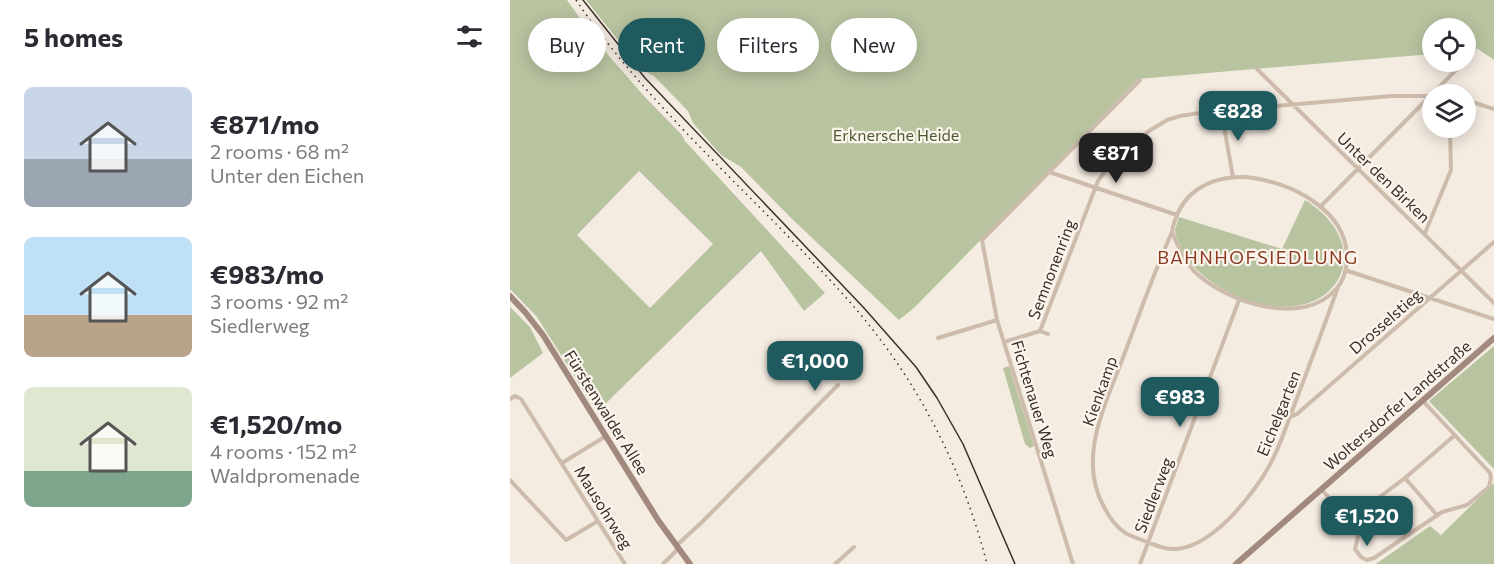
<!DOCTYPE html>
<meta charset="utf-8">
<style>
body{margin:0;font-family:Commissioner,sans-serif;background:#f2f2f3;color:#2b2b33;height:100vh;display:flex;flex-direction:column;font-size:22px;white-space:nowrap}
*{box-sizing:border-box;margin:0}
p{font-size:20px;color:#7c7c81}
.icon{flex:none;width:33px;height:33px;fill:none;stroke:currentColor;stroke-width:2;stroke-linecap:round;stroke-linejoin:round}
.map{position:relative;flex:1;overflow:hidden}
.sheet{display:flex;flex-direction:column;background:#fff;width:510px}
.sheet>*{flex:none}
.guide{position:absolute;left:18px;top:18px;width:570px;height:54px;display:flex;gap:12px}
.controls{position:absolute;left:912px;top:18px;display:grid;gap:12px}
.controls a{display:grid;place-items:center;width:54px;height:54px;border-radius:50%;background:#fff;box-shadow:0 3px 15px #0003;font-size:30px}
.price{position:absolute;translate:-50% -51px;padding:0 14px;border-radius:12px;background:#1f5a5e;color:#fff;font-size:20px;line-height:39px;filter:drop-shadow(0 2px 3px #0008)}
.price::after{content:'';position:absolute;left:50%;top:36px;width:18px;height:14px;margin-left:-9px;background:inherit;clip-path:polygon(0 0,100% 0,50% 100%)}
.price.on{background:#222;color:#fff}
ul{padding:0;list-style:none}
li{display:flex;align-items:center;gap:18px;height:150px;padding:0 24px}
li span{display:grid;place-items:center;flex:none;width:168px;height:120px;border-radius:9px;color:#555}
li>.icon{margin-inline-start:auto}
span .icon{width:72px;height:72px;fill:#fffc;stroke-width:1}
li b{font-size:26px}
h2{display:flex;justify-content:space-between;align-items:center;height:72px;padding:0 24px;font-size:26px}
.tag{padding:0 21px;border-radius:27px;background:#fff;box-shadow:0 3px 15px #0003;font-size:21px;line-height:54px}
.tag.on{background:#1f5a5e;color:#fff}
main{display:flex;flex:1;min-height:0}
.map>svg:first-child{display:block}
.green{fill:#b8c4a0;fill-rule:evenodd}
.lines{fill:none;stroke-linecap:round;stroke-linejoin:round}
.minor{stroke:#cdbbac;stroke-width:4}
.secondary{stroke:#a18a7d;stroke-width:6}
.tram{stroke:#3b302b;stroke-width:1.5}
.rail{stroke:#3b302b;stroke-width:1.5;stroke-dasharray:1.5 4.5;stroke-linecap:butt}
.labels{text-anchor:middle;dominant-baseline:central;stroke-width:4.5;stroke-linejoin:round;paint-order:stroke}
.park-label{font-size:16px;fill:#4a5a2e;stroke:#fbf5ee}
.street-label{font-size:16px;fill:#3b302b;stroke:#fbf5ee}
.neighbourhood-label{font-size:18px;letter-spacing:1.5px;fill:#8c3b22;stroke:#fbf5ee}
</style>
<main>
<section class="sheet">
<h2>5 homes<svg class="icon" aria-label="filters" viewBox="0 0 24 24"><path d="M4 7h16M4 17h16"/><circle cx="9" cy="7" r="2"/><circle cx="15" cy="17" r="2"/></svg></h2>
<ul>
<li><span style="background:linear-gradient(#c9d6e8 60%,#9aa5b1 0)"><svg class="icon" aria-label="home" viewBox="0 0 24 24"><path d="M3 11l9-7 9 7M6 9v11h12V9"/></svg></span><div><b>€871/mo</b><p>2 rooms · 68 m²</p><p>Unter den Eichen</p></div></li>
<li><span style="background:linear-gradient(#bfe0f5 65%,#b9a48a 0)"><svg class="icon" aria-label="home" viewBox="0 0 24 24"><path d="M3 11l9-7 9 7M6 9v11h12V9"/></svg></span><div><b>€983/mo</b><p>3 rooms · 92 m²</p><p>Siedlerweg</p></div></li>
<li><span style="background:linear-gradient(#dfe7d0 70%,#7fa58c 0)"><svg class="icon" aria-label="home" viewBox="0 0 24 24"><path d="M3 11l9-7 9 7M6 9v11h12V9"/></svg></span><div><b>€1,520/mo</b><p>4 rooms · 152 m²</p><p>Waldpromenade</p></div></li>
</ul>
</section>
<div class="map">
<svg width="984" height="564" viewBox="0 0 984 564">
<rect width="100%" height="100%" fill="#f4ebe1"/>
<path class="green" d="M0,0H57L87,42L133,95L172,135L175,141L315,293L294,311L251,251L87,412L27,317L0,289ZM129,171L203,244L140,308L67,235Z
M76,0H984V60L968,49L956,51V28H922V54L628,79L405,307L389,320L281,218L231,167L211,155L183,123L178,111L144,76L132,70Z
M795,200C814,212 831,229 834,253C835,263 832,274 826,283C790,333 693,295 671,248C669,242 665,236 665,230C666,226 668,221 669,217L772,249Z
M0,307L20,327L33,353L0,378Z
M984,346V469L919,401Z
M499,366L524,446L520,448L515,444L493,368Z
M984,483V564H866L920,526L931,535Z"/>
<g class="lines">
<path class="minor" d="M956,60L964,51
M747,69L984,303
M956,100L984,109
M711,110L723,177
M539,172L667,215
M736,177C778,181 838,209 837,259C837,269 833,282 826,289C793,328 715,302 684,271C674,260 668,246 662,232C669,193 698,176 736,177Z
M810,207L954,62
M662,232C644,272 630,313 614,355C597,402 566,457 594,507C599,517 607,528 617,534C628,539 640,543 651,547C687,559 726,514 745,488C766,461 775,429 787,398C801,361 815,324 828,287
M915,233L941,170L940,128
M835,270L984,319
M530,331L538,334
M428,338L487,320
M494,342L530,331L588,181L601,163L639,131L657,120L670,116L696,112L881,96H922
M0,399L5,396L11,399L115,564
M780,417L787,414L984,242
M52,463L96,436
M895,478L927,515
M0,480L56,540L88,521
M812,490L846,528L848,536L845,549L851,557L857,560L864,558L932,512L957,505L979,487L981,478L980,473L913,401
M842,523L867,499L895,478L945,435
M167,545L192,522L328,385
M153,564L168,549
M325,564L344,547
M563,564L487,320L472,240L630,80
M630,564L729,300"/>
<path class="secondary" d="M0,296L15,312L33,335L148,520L180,564
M726,564L984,338"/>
<path class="tram" d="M73,0L135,78L354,308L406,367L427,398L453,444L505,564"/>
<path class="rail" d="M66,0C123,84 200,157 271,229C303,262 335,294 363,330C417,399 455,478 477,564"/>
</g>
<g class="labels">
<g class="park-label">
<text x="386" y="134">Erknersche Heide</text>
</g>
<g class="street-label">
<text transform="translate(874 177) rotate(44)">Unter den Birken</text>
<text transform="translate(541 269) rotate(-69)">Semnonenring</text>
<text transform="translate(875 321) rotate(-41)">Drosselstieg</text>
<text transform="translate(589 391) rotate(-70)">Kienkamp</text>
<text transform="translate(525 399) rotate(73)">Fichtenauer Weg</text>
<text transform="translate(887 405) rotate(-41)">Woltersdorfer Landstraße</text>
<text transform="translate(97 412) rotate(58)">Fürstenwalder Allee</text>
<text transform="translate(768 413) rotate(-68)">Eichelgarten</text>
<text transform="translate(643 495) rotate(-69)">Siedlerweg</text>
<text transform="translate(94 507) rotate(58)">Mausohrweg</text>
</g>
<g class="neighbourhood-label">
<text x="748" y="257">BAHNHOFSIEDLUNG</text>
</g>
</g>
</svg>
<div class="controls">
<a><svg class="icon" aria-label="locate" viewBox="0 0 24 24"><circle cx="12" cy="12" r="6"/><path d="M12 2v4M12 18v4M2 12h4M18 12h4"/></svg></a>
<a><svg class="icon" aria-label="layers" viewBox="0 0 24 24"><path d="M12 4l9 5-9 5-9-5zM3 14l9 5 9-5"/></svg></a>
</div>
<b class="price" style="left:728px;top:142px">€828</b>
<b class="price on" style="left:606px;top:184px">€871</b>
<b class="price" style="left:305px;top:392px">€1,000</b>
<b class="price" style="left:670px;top:428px">€983</b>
<b class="price" style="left:857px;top:547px">€1,520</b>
<div class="guide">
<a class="tag">Buy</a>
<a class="tag on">Rent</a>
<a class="tag">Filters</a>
<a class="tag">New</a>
</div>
</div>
</main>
